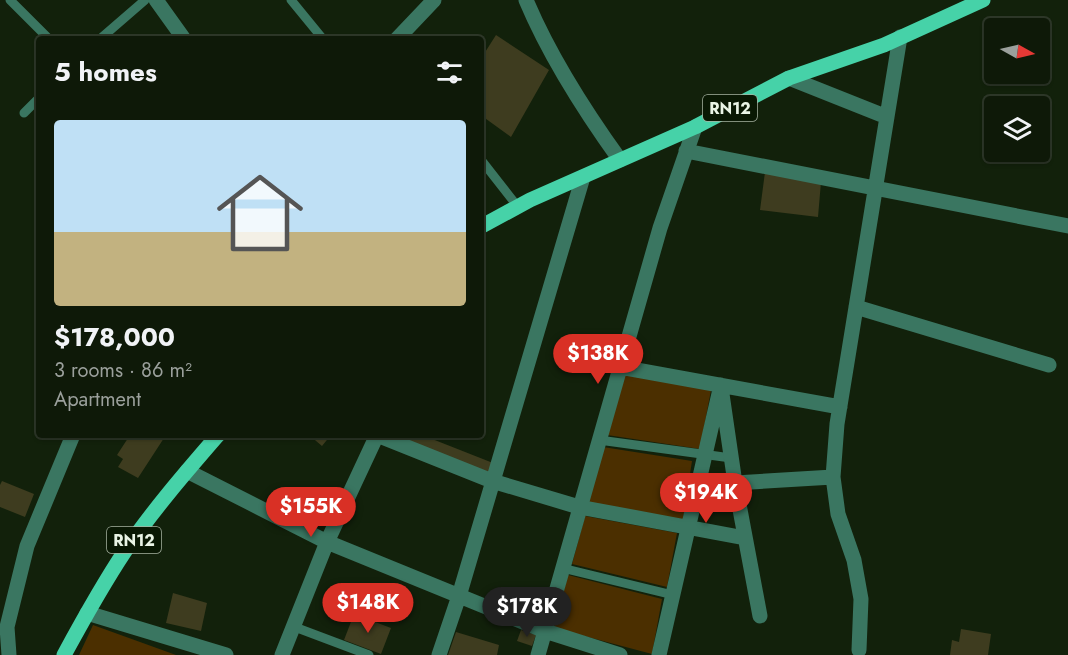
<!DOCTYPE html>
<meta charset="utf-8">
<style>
body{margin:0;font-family:Jost,sans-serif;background:#1c2616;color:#f1f3f6;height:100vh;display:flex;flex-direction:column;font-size:22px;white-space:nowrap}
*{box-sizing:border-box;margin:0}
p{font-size:20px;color:#9ba09c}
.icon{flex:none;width:33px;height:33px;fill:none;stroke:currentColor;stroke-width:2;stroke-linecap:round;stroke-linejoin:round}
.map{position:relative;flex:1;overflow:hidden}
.drawer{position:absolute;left:36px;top:36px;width:448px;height:402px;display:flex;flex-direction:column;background:#0e1908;border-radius:6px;box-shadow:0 2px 4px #0004,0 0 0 2px #2e3829}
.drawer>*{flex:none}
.needle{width:39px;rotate:98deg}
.buttons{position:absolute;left:984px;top:18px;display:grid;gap:12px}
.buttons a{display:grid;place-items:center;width:66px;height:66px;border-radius:6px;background:#0e1908;box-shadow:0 2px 4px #0004,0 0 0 2px #2e3829;font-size:30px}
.price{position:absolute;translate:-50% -51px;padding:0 14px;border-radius:21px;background:#d93025;color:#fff;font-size:20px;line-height:39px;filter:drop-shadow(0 2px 3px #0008)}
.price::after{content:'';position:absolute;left:50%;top:36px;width:18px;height:14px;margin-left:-9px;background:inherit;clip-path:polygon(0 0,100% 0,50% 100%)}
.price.active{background:#222;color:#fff}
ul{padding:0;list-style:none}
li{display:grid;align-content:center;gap:12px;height:318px;padding:0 18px}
li span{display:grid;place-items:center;height:186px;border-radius:6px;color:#555}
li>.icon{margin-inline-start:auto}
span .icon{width:108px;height:108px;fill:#fffc;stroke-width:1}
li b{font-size:26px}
h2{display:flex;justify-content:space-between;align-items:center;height:72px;padding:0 18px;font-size:26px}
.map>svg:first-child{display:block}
.green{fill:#4b2f00}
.building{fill:#3e3c1f}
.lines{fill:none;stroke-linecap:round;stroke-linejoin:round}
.lane{stroke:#3a7661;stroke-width:9}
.street{stroke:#3a7661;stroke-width:15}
.primary{stroke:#46d2a8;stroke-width:15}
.labels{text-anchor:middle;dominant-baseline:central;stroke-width:6;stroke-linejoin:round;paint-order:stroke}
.shield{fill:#091803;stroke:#a6b2a1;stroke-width:1.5}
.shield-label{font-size:16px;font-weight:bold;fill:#e9f4e5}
</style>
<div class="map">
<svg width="1068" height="655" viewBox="0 0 1068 655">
<rect width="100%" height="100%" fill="#12210b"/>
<path class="green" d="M625,373L711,390L700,449L607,435Z
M603,447L692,461L683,520L588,503Z
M585,516L677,533L667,587L572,564Z
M568,575L662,599L652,654L554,628Z
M93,625L176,655H79Z"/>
<path class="building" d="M496,35L549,70L511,137L482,116V57Z
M765,172L821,182L818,217L760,210Z
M130,435H137L143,438L147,435H159L164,438L138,478L118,467L123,459L117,455Z
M309,435H331L322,446Z
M404,435H422L493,463L489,474L403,439Z
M2,481L34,494L25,517L0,507V485Z
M173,593L207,603L201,631L166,623Z
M354,614L391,628L381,654L344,640Z
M961,629L991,634L988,655H950L952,640L959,642Z
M521,630L536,635L532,646L517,641Z
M456,632L499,645L497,655H448Z"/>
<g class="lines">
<path class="lane" d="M10,0L49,39
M291,0L323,39
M100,39L145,0
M24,113L39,98
M482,161L518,207
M599,440L731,458
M562,568L673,595
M292,626L369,655"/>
<path class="street" d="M156,0L184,39
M526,0C550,57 584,110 620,160
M397,39L434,0
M789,78L887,117
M686,151L1068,226
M856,307L1049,365
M620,367L840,407
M722,394L735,483L760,616
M187,471L327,542L545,631L620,655
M735,483L833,477
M87,613L226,655
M859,650L861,599L854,560L838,514L833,477L837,424L900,37
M9,655L7,627L27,546L73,435
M282,655L327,542L377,435L492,481L579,507L745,538
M439,655L459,596L583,177
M538,655L660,228L695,127
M659,655L721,385"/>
<path class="primary" d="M482,226L530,200L695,127L789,78L884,45L983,0
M64,655C83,620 103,584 125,551C153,510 186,472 218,435"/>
</g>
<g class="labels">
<g class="shield">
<rect x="703" y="95" width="54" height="26" rx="4.5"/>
<rect x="107" y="527" width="54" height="26" rx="4.5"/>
</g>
<g class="shield-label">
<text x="730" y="108">RN12</text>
<text x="134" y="540">RN12</text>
</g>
</g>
</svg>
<div class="buttons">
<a><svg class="needle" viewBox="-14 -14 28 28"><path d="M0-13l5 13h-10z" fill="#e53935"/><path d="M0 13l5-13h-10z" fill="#9ba09c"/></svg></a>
<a><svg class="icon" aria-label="layers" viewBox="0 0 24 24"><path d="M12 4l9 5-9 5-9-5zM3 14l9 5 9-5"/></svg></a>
</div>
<b class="price" style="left:598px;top:385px">$138K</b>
<b class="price" style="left:706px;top:524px">$194K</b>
<b class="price" style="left:311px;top:538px">$155K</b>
<b class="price" style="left:368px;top:634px">$148K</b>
<b class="price active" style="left:527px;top:638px">$178K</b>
<section class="drawer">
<h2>5 homes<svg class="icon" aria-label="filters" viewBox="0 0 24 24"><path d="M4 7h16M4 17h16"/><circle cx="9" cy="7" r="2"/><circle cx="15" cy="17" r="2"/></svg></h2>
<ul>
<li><span style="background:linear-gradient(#bfe0f5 60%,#c2b280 0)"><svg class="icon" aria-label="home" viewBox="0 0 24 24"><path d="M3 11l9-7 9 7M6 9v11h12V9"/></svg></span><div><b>$178,000</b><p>3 rooms · 86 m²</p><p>Apartment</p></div></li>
</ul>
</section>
</div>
